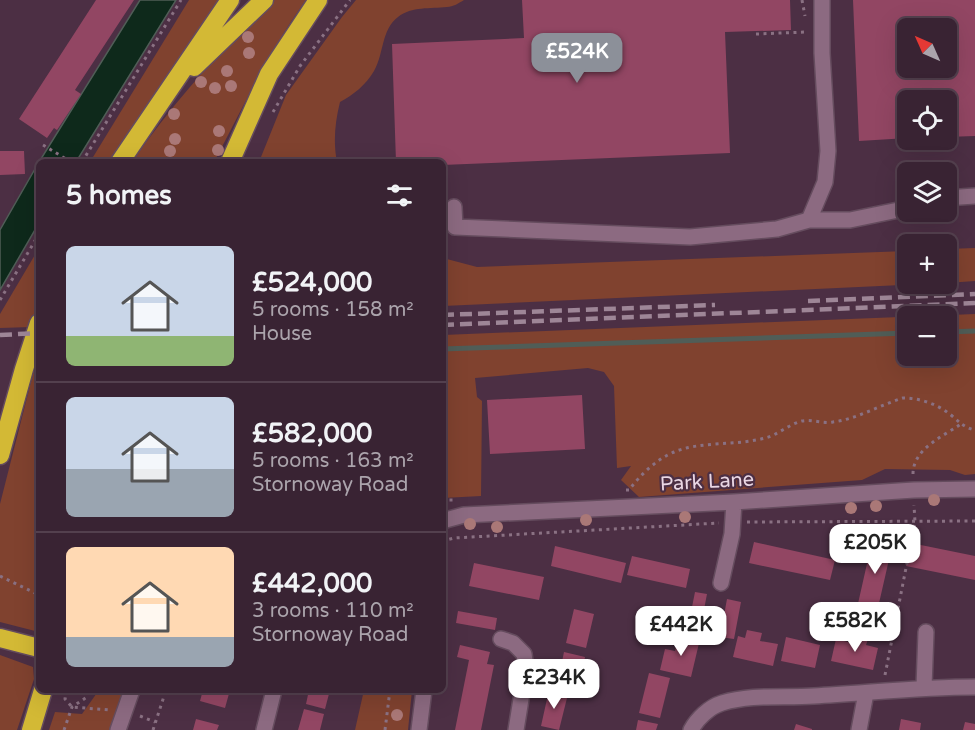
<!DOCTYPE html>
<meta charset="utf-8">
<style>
body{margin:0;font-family:"Varela Round",sans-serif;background:#442f3f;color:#f1f3f6;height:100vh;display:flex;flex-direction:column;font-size:22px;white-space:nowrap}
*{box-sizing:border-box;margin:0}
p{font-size:20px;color:#aba4ac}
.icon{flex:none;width:33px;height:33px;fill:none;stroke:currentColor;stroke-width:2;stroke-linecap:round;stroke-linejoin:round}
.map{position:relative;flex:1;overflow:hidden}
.sheet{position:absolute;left:36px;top:159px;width:410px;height:534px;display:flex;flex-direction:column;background:#392333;border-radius:9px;box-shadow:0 6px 24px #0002,0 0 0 2px #53404e}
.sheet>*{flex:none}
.needle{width:39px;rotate:315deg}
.tools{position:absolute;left:897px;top:18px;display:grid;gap:12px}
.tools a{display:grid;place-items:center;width:60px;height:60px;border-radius:9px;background:#392333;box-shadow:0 6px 24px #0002,0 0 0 2px #53404e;font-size:30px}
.price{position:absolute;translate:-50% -51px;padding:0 14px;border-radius:12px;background:#fff;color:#222;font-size:20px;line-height:39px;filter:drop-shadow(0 2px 3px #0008)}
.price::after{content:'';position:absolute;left:50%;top:36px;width:18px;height:14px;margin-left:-9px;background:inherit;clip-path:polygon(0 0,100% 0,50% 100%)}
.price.active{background:#8c9099;color:#fff}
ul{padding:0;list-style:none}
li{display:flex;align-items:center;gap:18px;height:150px;padding:0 30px}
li+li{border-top:2px solid #53404e}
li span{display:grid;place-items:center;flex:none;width:168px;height:120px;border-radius:9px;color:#555}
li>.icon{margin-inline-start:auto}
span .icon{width:72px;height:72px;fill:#fffc;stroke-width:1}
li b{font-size:26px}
h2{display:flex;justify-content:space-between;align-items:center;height:72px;padding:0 30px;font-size:26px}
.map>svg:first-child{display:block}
.green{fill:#80422f;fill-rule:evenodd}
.water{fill:#0e291b;stroke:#505d57;stroke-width:1.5}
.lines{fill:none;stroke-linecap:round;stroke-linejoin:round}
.stream{stroke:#505d57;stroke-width:5}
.building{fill:#924663;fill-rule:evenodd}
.minor-casing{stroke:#654c5e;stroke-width:18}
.highway-casing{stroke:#654c5e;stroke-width:21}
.path{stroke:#8a7183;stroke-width:3;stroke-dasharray:3 4.5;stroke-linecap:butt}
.minor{stroke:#8c6a81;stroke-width:15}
.highway{stroke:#d3b935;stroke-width:18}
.rail{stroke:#9e8697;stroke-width:4.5;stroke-dasharray:12 6;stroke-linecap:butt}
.tree{fill:#aa7877}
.labels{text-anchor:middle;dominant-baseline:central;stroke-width:4.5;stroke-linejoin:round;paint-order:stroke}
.street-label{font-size:20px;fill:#ead7e4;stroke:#4c2f44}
</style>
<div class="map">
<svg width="975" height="730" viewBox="0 0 975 730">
<rect width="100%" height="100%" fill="#4c2f44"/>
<path class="green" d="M189,0H220L109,162H90Z
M274,0H306C268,52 244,106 214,162H132C173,103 221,49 274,0Z
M356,0H464C459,3 453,7 447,7C430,9 412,6 398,17C381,30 384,54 374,71C366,85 353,95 340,102C335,122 333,142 337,162H259L286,95L342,17Z
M39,248V302L31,327L0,328V314Z
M975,248V281L947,283V249Z
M907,251L908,284H923L443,306V258L477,267Z
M975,314V474L965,475L950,470L885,469L862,480L639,497L621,480L631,466L617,468L614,386L604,372L588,368L475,378L477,397L482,401L481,496L443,498V335ZM908,316H946V356H908Z
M39,365V632L0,622V504L33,374Z
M0,655L33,667L34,679L17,730H0Z
M99,690H128L114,730H49L55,712L82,714Z
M364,690H412L408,730H355Z"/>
<path class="water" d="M140,0H176L76,162H39Z
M39,162V223L0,290V230Z"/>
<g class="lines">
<path class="stream" d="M946,332L975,331
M442,349L908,333"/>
</g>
<path class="building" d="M96,0H134L75,90L81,94L57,130L54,128L47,138L19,119Z
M522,0H790L791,30L725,32L730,153L442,165V162H396L392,44L524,38Z
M853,0H975V136L946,137V100H908V138L859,141ZM908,28H946V68H908Z
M0,151H24L25,174L0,175Z
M582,395L585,449L490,454L487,400Z
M873,537L893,542L877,612L857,608Z
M754,542L835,560L830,580L749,563Z
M911,543L975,556V580L906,566Z
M555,546L626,563L621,583L551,566Z
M632,556L690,569L686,588L627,575Z
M474,563L544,577L539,600L469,586Z
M695,592L707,594L699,635L687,632Z
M727,599L741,602L734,639L720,637Z
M574,609L594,614L586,648L566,643Z
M458,611L497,618L495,630L456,623Z
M747,630L762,633L760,641L778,644L773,666L733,657L738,636L745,638Z
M679,634L700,639L691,677L660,670L665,649L675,651Z
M854,635L868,639L866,645L878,648L873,670L831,661L836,639L852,643Z
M786,637L820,645L815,668L781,661Z
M460,645L490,652L487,664L494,665L481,730H455L469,660L457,657Z
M564,652L585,657L578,690L557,686Z
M649,673L670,678L660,718L639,713Z
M203,690H230L225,708L200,701Z
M309,690H330L325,709L306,704Z
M549,690L568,694L559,730L541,726Z
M304,709L324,714L320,730H298Z
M196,719L219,725L217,730H193Z
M901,719L921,723L920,730H899Z
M638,720L658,724L656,730H636Z
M965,722L975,724V730H963Z
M796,724L812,729V730H794Z"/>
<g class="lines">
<defs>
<path id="minor" d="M946,198L975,196
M454,207L455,227L690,237L777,229L809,220H850L908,208
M809,220L825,182L828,151L822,53V0
M442,521L464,515L734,502L914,490L975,489
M721,583L732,534L734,502
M501,639L513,643L524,654L526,668L516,730
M924,687L926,632
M118,730L132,690
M264,730L274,690
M419,730L424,690
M691,730C697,719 709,707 722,703C752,694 783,698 814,696C868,693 921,687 975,687
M859,730L866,693"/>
<path id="highway" d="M194,67L264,0
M120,162L230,0
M230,162L269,74L318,0
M0,455L24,369L39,323
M0,638L39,648
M31,730L43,690"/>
</defs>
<use href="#minor" class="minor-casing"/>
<use href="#highway" class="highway-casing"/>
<path class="path" d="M802,0L805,16
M756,34L806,32
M273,112L300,66L350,0
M43,145L71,162
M82,162L181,0
M0,300L39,234
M913,474C913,449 942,437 961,424
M626,490H629C640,475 657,459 674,452C700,441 736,446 765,438C778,435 789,424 802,421C812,419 823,424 833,422C857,419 880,405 903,398C920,398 937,404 951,415C959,422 965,428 975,430
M442,500H455
M747,522L975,521
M442,541L454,538L719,523
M0,576L39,595
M885,675L915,522L914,505
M66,690L65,699L72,707L110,710
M140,716L155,722
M64,730L72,707L87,697L89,690
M153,730L166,690
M385,730L390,690"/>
<use href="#minor" class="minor"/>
<use href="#highway" class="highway"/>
<path class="rail" d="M808,301L975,294
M442,315L715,305
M442,325L975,303
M0,335L39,333"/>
</g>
<g class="tree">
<circle cx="248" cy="37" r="6"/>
<circle cx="249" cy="53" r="6"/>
<circle cx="227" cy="71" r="6"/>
<circle cx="201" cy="82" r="6"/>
<circle cx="231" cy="86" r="6"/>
<circle cx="215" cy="88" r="6"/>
<circle cx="174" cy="114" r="6"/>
<circle cx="219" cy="131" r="6"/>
<circle cx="175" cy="139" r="6"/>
<circle cx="218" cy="150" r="6"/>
<circle cx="170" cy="151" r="6"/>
<circle cx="934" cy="500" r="6"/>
<circle cx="876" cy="506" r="6"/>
<circle cx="851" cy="508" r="6"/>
<circle cx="685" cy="517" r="6"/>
<circle cx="586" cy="520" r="6"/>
<circle cx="470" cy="524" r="6"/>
<circle cx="497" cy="527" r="6"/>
<circle cx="397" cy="715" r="6"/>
</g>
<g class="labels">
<g class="street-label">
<text transform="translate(707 482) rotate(-3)">Park Lane</text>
</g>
</g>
</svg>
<div class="tools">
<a><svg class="needle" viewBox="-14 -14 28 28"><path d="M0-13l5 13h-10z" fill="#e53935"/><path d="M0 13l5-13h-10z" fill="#aba4ac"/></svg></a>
<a><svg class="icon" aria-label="locate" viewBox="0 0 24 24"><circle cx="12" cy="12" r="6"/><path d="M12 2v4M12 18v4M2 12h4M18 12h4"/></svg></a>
<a><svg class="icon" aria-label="layers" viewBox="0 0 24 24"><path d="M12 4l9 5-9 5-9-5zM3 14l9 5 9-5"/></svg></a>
<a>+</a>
<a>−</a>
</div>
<b class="price active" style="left:577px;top:84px">£524K</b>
<b class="price" style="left:875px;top:575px">£205K</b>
<b class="price" style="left:855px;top:653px">£582K</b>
<b class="price" style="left:681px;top:657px">£442K</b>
<b class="price" style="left:554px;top:710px">£234K</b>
<section class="sheet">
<h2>5 homes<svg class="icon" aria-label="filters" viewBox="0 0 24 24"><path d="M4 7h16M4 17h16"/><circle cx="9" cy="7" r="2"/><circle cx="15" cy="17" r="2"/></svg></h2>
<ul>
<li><span style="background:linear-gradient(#c9d6e8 75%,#8fb573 0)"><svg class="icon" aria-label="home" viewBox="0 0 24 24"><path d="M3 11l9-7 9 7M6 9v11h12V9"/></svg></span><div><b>£524,000</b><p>5 rooms · 158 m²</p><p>House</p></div></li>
<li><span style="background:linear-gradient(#c9d6e8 60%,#9aa5b1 0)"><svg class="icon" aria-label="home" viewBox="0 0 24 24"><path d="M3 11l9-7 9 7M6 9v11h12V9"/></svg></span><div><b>£582,000</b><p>5 rooms · 163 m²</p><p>Stornoway Road</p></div></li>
<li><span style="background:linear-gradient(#ffd9b3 75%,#9aa5b1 0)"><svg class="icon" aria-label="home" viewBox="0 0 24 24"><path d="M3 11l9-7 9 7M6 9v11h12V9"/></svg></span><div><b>£442,000</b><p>3 rooms · 110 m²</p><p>Stornoway Road</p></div></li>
</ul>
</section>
</div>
